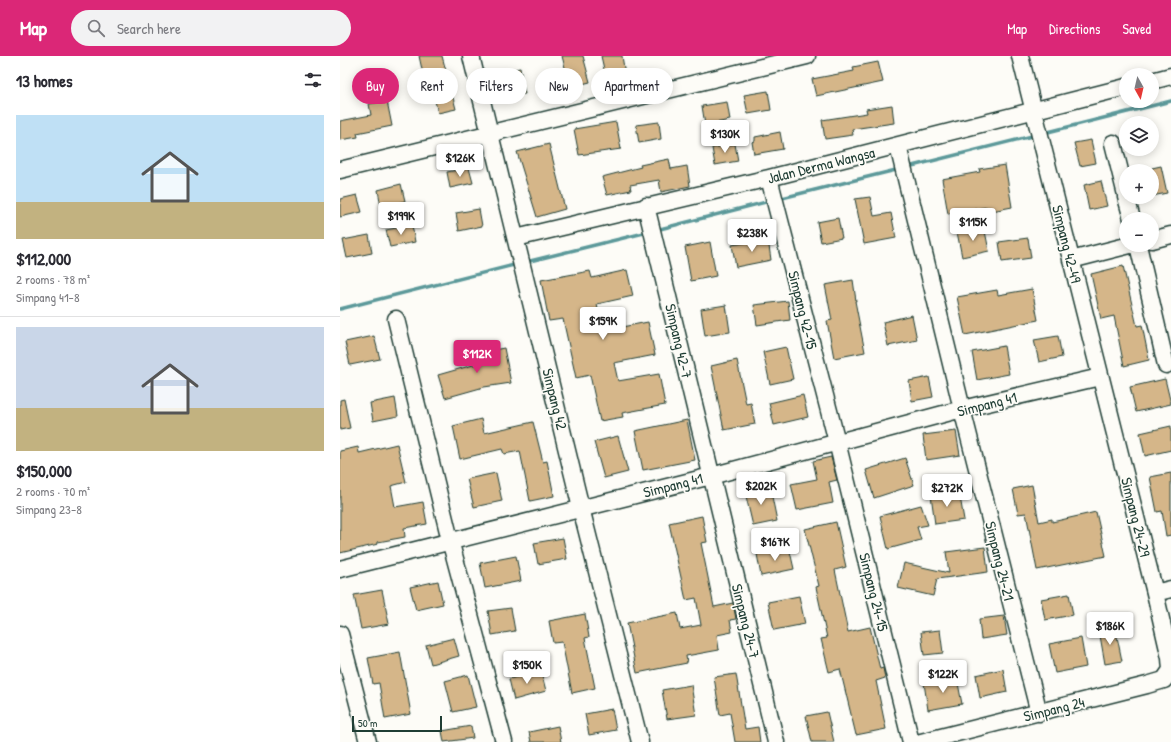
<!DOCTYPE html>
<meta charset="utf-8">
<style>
body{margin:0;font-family:"Patrick Hand",sans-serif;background:#f2f2f3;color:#2b2b33;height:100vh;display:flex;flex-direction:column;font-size:15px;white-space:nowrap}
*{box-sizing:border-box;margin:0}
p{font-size:13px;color:#7c7c81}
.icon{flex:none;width:22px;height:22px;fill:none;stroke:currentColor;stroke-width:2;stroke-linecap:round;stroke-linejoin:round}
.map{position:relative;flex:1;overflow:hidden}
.panel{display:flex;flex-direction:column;background:#fff;width:340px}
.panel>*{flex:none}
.hud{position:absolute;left:12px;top:12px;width:380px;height:36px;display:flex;gap:8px}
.needle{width:26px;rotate:172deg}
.buttons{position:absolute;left:779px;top:12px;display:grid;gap:8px}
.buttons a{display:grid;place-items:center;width:40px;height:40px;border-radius:50%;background:#fff;box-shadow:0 2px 10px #0003;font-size:20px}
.scale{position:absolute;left:12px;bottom:10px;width:90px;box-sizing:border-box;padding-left:4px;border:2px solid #1f3d34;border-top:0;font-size:11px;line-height:14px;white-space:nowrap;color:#1f3d34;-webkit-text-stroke:3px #fdfcf7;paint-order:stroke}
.price{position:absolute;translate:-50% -34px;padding:0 9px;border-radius:4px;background:#fff;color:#222;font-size:13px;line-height:26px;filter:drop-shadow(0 1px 2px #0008)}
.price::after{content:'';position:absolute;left:50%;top:24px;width:12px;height:9px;margin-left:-6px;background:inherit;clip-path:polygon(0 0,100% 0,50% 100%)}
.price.on{background:#db2777;color:#fff}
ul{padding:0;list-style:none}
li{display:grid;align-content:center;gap:8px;height:212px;padding:0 16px}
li+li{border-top:1px solid #e1e1e2}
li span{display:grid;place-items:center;height:124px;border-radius:0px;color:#555}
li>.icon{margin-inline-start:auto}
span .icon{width:72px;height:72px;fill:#fffc;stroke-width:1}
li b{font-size:17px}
h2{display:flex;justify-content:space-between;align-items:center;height:48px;padding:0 16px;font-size:17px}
.chip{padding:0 14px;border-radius:18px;background:#fff;box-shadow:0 2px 10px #0003;font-size:14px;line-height:36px}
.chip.on{background:#db2777;color:#fff}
header{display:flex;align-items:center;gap:24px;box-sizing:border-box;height:56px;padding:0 20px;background:#db2777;color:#fff}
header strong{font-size:19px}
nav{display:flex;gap:22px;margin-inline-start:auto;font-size:14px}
.search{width:280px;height:36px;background:#f2f2f3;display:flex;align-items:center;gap:10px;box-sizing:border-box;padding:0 14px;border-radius:22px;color:#7c7c81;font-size:15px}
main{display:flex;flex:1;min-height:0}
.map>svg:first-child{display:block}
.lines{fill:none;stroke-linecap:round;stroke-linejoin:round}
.stream{stroke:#5c999a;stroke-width:3.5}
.building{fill:#d5b689;stroke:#1f3d34}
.minor-casing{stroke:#1f3d34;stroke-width:19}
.minor{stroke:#fdfcf7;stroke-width:16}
.labels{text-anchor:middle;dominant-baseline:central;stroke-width:3.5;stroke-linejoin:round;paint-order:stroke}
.street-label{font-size:15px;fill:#1f3d34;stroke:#fdfcf7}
</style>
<header>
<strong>Map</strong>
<div class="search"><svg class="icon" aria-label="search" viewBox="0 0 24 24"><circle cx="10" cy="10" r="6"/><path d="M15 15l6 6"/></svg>Search here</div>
<nav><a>Map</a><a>Directions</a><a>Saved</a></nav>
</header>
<main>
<section class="panel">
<h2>13 homes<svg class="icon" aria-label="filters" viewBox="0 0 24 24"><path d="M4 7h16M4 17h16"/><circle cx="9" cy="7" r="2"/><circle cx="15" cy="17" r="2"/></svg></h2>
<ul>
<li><span style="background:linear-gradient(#bfe0f5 70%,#c2b280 0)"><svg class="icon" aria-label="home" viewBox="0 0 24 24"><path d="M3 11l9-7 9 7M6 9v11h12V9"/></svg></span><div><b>$112,000</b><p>2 rooms · 78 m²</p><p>Simpang 41-8</p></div></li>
<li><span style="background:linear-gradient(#c9d6e8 65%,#c2b280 0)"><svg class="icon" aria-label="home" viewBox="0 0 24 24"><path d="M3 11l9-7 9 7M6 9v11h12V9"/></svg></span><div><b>$150,000</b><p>2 rooms · 70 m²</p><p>Simpang 23-8</p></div></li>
</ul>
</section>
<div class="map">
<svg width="831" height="686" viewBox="0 0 831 686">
<rect width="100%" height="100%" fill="#fdfcf7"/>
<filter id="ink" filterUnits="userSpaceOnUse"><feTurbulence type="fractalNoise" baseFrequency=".025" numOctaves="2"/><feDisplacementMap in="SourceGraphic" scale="8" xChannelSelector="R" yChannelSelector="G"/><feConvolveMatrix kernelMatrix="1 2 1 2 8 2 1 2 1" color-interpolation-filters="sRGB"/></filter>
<g filter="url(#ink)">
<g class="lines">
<path class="stream" d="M704,77L831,45
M568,111L696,79
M438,143L560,113
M316,174L430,145
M186,206L308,176
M0,253L178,208"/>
</g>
<path class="building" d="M79,0H102L116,53L98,57L88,17L83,18Z
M222,0H243L250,26L230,31Z
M261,0H282L285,18L266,22Z
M538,6L543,26L476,40L472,23L514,15L513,11Z
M180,12L185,38L165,41L161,16Z
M428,35L431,54L408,58L404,39Z
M47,45L52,70L17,77L18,81L0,84V65L31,59L29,48Z
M387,46L390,64L365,69L362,50Z
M552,49L554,67L512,73L513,79L485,83L482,64L527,57L526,53Z
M276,66L281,93L239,99L234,73Z
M319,66L321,83L299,87L296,69Z
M440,76L443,93L414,98L412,86L415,85V81Z
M751,84L756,107L740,110L734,87Z
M209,88L225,153L197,161L177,96Z
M395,88L398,105L375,109L372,92Z
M329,103L331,113L347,110L350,130L321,136L319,124L290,129L291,134L267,139L262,121L301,111L300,109Z
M665,109L672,151L647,156V151L608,158L602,123L640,116L639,113Z
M821,110L827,137L812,140V112Z
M129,112L133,127L110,132L107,116Z
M761,125L767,150L749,154L744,129Z
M61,128L65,145L41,151L38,134Z
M17,139L22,156L0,161V143Z
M530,141L534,160L551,157L556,182L524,188L515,143Z
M139,153L142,170L119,175L116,157Z
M498,162L502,182L481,186L477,166Z
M72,169L75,186L50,191L46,174Z
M644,170L649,195L622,201L617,176Z
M29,179L32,197L7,202L3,184Z
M688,182L691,202L662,206L659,186Z
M428,183L431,204L396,211L392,189Z
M370,186L376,220L351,225L345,191Z
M783,210L797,270L802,269L809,304L784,310L774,260L761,263L751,218Z
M287,214L293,240L257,248L261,270L265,269L266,274L308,266L315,299L274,307L278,325L319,318L325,349L282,357L283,361L260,365L250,319L236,322L223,263L209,265L201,224L250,215L252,222Z
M513,224L516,245H515L525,296L494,302L487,265L492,264L485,229Z
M692,233L698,264L625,279L617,241L657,234L658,239Z
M448,245L450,264L417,269L414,249Z
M386,249L390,276L365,280L361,253Z
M572,259L577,284L548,290L543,266Z
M34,280L40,303L10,309L5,286Z
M718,280L722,301L699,306L694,284Z
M664,290L669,318L637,324L632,296Z
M446,291L453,323L430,328L423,296Z
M164,292L171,327L144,331L105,342L98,319L140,307L138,297Z
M397,304L406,348L411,347L415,368L384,374L371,310Z
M589,321L593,341L572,345L569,325Z
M825,323L831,348L796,356L790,331Z
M463,339L468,361L434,369L429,347Z
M55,342L58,360L33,365L30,347Z
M4,343L10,372L0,374V344Z
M141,363L144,377L193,366L203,406L207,405L214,440L190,445L180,395L164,398L162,393L120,403L113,370Z
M347,364L355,404L303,414L295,375Z
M831,370V394L805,400L800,377Z
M616,375L620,399L586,404L583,379Z
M278,380L288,416L264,422L254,386Z
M57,388L66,426L51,430L55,451L83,446L87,468L64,472L65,481L38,486V488L0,497V395L18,391L19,397Z
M491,401L497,424L489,426L493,447L457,454L451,428L477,423L473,405Z
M565,402L574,429L534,442L526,414Z
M156,417L162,445L134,451L127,423Z
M831,417V479L826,480L822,455L817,456L810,421Z
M692,429L699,466L712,463V466L756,456L766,500L697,514L686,457L678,458L673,433Z
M430,431L437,465L413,470L405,436Z
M619,435L624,464L595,468L591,439Z
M581,449L588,469L577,471L581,484L548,493L540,460Z
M362,460L367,486L361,487L374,551L393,547L396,563L390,564L392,576L377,579L379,594L346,600L347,607L297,617L287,567L337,557L340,573L361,569L356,542L346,544L329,467Z
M496,466L506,511L495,514L508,576L530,571L540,613L543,612L545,622L536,625L546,673L516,679L500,613L489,616L481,583L487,582L476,531L479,530L465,473Z
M223,482L227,503L198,508L194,487Z
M449,491L454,513L421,520L417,498Z
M645,491L648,516L597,523L593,540L558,532L564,507L609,517L606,496Z
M176,500L181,525L145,532L140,507Z
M98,525L103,548L76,554L70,531Z
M42,534L49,568L21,573L14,539Z
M729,538L733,559L705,564L701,543Z
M459,540L465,568L434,574L428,546Z
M171,552L175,575L152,579L148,555Z
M245,558L249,581L245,582L255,632L232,637L222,586L213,587L209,565Z
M664,560L667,579L641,583L639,563Z
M775,571L782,605L765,608L759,574Z
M600,574L603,597L584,599L581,576Z
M114,582L119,600L91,608L86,589Z
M741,582L746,611L715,617L709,588Z
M60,596L71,658L45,663L39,627L33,628L28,602Z
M663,613L667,636L640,642L636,619Z
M201,615L206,635L174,644L169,623Z
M396,618L405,673L418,671L420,686H395L390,657L380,659L374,621Z
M128,619L136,651L113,656L105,625Z
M617,622L622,648L588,654L584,627Z
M351,629L356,659L327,663L322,634Z
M272,653L276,674L249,679L245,658Z
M487,656L494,686H472L466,660Z
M131,670L133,682L104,686L102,675Z
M218,670L221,686H191L189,676Z"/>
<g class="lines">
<defs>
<path id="minor" d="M131,0L241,452L300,686
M812,25L831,20
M773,87L786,139
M558,90L622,353L699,657
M0,114L467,0
M429,122L497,386L571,686
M786,141L792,163
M306,150L436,686
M176,182L429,122L786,31
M812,184L831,179
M798,189L826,309
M731,204L790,189
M56,263L110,484L164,686
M0,513L371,420L622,353L760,321
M815,537L831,533
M0,578L28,686
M581,686L807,629L824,624L831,614L830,602L815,537L680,0"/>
</defs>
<use href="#minor" class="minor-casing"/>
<use href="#minor" class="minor"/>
</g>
</g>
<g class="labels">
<g class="street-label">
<text transform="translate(481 109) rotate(-14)">Jalan Derma Wangsa</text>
<text transform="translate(727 188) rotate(76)">Simpang 42-49</text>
<text transform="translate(463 254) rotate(76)">Simpang 42-15</text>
<text transform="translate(339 285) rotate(77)">Simpang 42-7</text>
<text transform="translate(215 343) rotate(76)">Simpang 42</text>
<text transform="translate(647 348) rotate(-14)">Simpang 41</text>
<text transform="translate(333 429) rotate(-14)">Simpang 41</text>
<text transform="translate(796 461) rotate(76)">Simpang 24-29</text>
<text transform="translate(660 505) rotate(76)">Simpang 24-21</text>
<text transform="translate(534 536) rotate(76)">Simpang 24-15</text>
<text transform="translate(406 565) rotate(76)">Simpang 24-7</text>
<text transform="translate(714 653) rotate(-14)">Simpang 24</text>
</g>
</g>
</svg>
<div class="buttons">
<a><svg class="needle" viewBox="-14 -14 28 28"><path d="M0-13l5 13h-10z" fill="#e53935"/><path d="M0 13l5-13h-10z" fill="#7c7c81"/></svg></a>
<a><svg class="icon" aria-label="layers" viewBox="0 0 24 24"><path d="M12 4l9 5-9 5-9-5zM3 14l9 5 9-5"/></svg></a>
<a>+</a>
<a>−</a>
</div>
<div class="scale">50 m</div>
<b class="price" style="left:385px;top:98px">$130K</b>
<b class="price" style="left:120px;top:122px">$126K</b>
<b class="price" style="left:61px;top:180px">$199K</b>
<b class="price" style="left:633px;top:186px">$115K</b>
<b class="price" style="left:412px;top:197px">$238K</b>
<b class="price" style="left:263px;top:285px">$159K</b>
<b class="price on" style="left:137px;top:318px">$112K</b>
<b class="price" style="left:421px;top:450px">$202K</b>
<b class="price" style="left:607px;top:452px">$272K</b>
<b class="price" style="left:435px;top:506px">$167K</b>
<b class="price" style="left:770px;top:590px">$186K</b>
<b class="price" style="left:187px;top:629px">$150K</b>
<b class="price" style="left:603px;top:638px">$122K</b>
<div class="hud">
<a class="chip on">Buy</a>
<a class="chip">Rent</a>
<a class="chip">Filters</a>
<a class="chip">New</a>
<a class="chip">Apartment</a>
</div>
</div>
</main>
